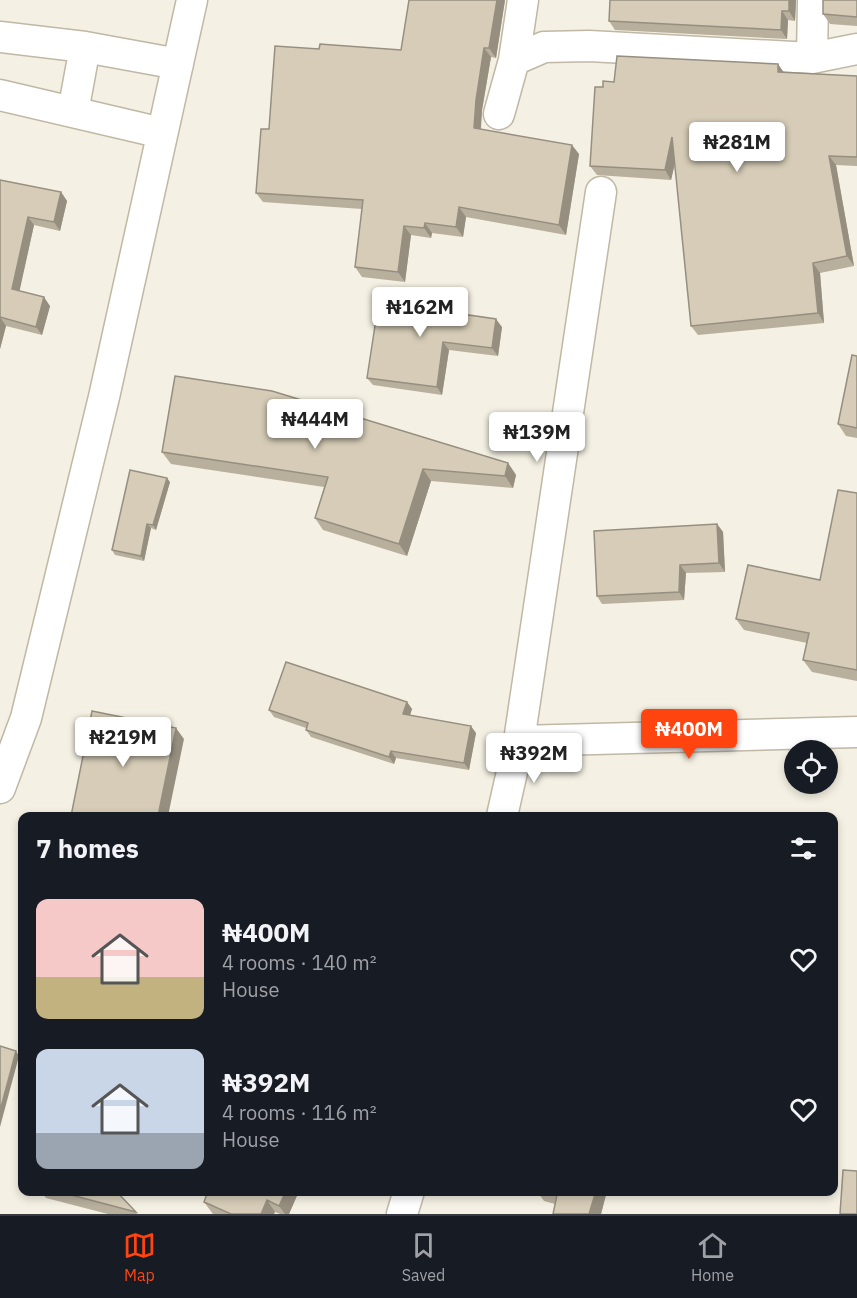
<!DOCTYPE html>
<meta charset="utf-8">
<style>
body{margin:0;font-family:"IBM Plex Sans",sans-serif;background:#242831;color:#f1f3f6;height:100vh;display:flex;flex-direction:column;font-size:22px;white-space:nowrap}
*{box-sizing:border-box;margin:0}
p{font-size:20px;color:#9ea1a6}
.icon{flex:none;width:33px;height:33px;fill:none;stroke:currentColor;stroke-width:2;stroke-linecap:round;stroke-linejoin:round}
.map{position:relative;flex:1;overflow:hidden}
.panel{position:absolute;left:18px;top:812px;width:820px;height:384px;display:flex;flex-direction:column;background:#171b24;border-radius:12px;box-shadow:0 3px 9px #0003}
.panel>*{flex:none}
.buttons{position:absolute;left:784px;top:740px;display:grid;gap:12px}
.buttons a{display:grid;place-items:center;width:54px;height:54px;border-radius:50%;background:#171b24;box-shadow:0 3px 9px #0003;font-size:30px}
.price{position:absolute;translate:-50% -51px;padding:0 14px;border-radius:6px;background:#fff;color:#222;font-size:20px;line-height:39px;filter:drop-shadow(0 2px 3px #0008)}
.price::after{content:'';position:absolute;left:50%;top:36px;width:18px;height:14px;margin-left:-9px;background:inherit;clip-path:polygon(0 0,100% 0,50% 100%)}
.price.active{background:#ff440f;color:#fff}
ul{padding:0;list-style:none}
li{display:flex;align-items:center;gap:18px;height:150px;padding:0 18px}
li span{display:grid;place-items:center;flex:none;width:168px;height:120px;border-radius:12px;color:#555}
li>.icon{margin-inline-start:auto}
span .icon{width:72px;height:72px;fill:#fffc;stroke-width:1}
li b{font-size:26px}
h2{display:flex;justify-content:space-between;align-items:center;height:72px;padding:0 18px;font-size:26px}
.dock{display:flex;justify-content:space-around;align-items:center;height:84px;border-top:2px solid #363941;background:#171b24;font-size:16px;color:#9ea1a6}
.dock a{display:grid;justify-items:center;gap:3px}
.dock .active{color:#ff440f}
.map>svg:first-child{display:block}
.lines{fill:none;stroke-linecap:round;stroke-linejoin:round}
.minor-casing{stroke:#c0b8a5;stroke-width:33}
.minor{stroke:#fff;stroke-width:30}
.wall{fill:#b8af9d}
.shaded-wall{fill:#968f80}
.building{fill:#d6ccb7;stroke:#968f80;stroke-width:1.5}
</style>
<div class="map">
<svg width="857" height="1214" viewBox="0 0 857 1214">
<rect width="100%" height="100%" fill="#f4f0e3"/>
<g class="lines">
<defs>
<path id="minor" d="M0,37L85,47L178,64
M812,58L813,0
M514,60L544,47L589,46L812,58L857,49
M0,95L162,133
M73,112L85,47
M499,114L514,60L523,0
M519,741L857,732
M0,788L26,718L104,397L192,0
M502,816L519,741L601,192
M402,1214L409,1191"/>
</defs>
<use href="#minor" class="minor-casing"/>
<use href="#minor" class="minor"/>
</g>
<path class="wall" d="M409,0H505L496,58L491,57L482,110L481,129L579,154L566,235L466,217L463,237L432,233L431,238L411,235L405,282L362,277L355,267L362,209L263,202L256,193L269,129L319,49L401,50Z
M610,0H796L795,21L788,20L787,39L615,30L609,21Z
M857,0V26L830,24L823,14Z
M784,72L857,76V166L836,165L854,266L820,273L824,323L698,335L691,326L675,163L671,180L597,175L590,166L603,87L614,82Z
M0,180L61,192L67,201L60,231L34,225L19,291L50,306L42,335L6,326L0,349Z
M455,310L454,313L502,327L498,356L449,350L442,395L373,385L367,378Z
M857,356V438L846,436L838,424Z
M162,452L508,463L516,475L513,488L431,481L407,556L323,530L315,518L324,487L171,464Z
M170,482L156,530L151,528L144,561L115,555L112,550Z
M857,493V681L812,672L803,660L807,643L744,630L736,619L820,580Z
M717,524L723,532L725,572L686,573L684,600L602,604L597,596Z
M407,702L412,709L410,715L476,733L469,770L396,758L394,764L311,737L306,730V728L274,717L269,710Z
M41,1191H116L137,1214H108L46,1198Z
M299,1191L289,1214H280L275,1212L274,1214H213L204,1202Z
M537,1191H607L601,1214H553L555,1204L544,1201Z"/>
<path class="shaded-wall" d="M497,0H505L496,58L489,48Z
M789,0H796L795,21L789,11Z
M782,11L788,20L787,39L781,30Z
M484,48L491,57L482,110L480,138L474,128L476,100Z
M778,64L785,74L778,72Z
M672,137L679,146L671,180L665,170Z
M572,145L579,154L566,235L559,225Z
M829,156L836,165L854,266L847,256Z
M61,192L67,201L60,231L54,222Z
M459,207L466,217L463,237L456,227Z
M28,217L34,225L18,298L12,289Z
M425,223L432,233L431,238L424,228Z
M404,226L411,235L405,282L398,272Z
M813,263L820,273L824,323L818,313Z
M44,297L50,306L42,335L36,327Z
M449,302L455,310L453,320L448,312Z
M0,317L6,326L0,349Z
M496,319L502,327L498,356L492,348Z
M443,342L449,350L442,395L437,387Z
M508,463L516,475L513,488L505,476Z
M423,469L431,481L407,556L399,544Z
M167,478L170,482L156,530L153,525Z
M147,524L151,528L144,561L141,556Z
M717,524L723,532L725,572L719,563Z
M680,565L686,573L684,600L679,592Z
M407,702L412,709L408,721L403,714Z
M471,726L476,733L469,770L464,763Z
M176,728L184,739L168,816H158Z
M391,751L396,758L394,764L389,757Z
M16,1051L19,1056L0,1127V1111Z
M286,1191H299L289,1214H285L279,1206Z
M596,1191H607L601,1214H589Z
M267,1200L275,1212L274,1214H261Z"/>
<path class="building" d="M409,0H497L489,48H484L476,100L474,128L572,145L559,225L459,207L456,227L425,223L424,228L404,226L398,272L355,267L363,200L256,193L261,129H269L275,46L319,49L320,44L401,50Z
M610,0H789V11H782L781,30L609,21Z
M823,0H857V17L823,14Z
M617,56L778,64V72L857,76V157L829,156L847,256L813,263L818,313L691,326L672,137L665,170L590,166L595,87H603V81L614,82Z
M0,180L61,192L54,222L28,217L12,289L44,297L36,327L0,317V318Z
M380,293L449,302L448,312L496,319L492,348L443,342L437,387L367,378Z
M852,355L857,356V428L838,424Z
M175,376L272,391L508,463L505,476L423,469L399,544L315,518L328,477L162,452Z
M130,470L167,478L153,525L147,524L141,556L112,550Z
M838,490L857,493V670L803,660L809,633L736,619L748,565L820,580Z
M717,524L719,563L680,565L679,592L597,596L594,531Z
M286,662L407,702L403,714L471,726L464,763L391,751L389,757L306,730L308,723L269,710Z
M92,711L176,728L158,816H71Z
M0,1046L16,1051L0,1111Z
M843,1170L857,1171V1214H840Z
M56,1191H116L136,1212Z
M208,1191H286L279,1206L267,1200L261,1214H231L204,1202Z
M542,1191H596L589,1214H553L557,1195Z"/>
</svg>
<div class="buttons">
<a><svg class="icon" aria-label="locate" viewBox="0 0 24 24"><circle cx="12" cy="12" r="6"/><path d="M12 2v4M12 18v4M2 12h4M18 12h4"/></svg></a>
</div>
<b class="price" style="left:737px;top:173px">₦281M</b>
<b class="price" style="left:420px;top:338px">₦162M</b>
<b class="price" style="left:315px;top:450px">₦444M</b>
<b class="price" style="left:537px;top:463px">₦139M</b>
<b class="price active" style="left:689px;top:760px">₦400M</b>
<b class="price" style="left:123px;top:768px">₦219M</b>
<b class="price" style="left:534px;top:784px">₦392M</b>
<section class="panel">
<h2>7 homes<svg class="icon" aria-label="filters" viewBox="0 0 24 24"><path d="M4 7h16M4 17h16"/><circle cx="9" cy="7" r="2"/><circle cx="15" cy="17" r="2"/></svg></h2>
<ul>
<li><span style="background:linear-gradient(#f6c9c9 65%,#c2b280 0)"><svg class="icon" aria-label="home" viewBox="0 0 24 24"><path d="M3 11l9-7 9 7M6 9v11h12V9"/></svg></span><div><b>₦400M</b><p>4 rooms · 140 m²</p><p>House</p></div><svg class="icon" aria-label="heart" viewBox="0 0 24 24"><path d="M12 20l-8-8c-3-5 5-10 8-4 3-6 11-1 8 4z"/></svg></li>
<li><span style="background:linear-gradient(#c9d6e8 70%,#9aa5b1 0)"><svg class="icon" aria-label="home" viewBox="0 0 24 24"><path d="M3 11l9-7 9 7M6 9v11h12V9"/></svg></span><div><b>₦392M</b><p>4 rooms · 116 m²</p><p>House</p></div><svg class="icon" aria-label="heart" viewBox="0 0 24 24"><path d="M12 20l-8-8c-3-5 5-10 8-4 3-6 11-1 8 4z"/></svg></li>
</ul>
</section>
</div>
<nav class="dock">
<a class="active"><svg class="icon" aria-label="map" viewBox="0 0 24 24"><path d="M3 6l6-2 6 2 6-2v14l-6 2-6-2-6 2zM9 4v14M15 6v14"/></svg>Map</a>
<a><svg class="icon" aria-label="saved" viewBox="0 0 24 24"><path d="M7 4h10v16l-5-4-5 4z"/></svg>Saved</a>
<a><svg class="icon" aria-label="home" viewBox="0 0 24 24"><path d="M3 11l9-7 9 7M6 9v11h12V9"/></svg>Home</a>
</nav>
